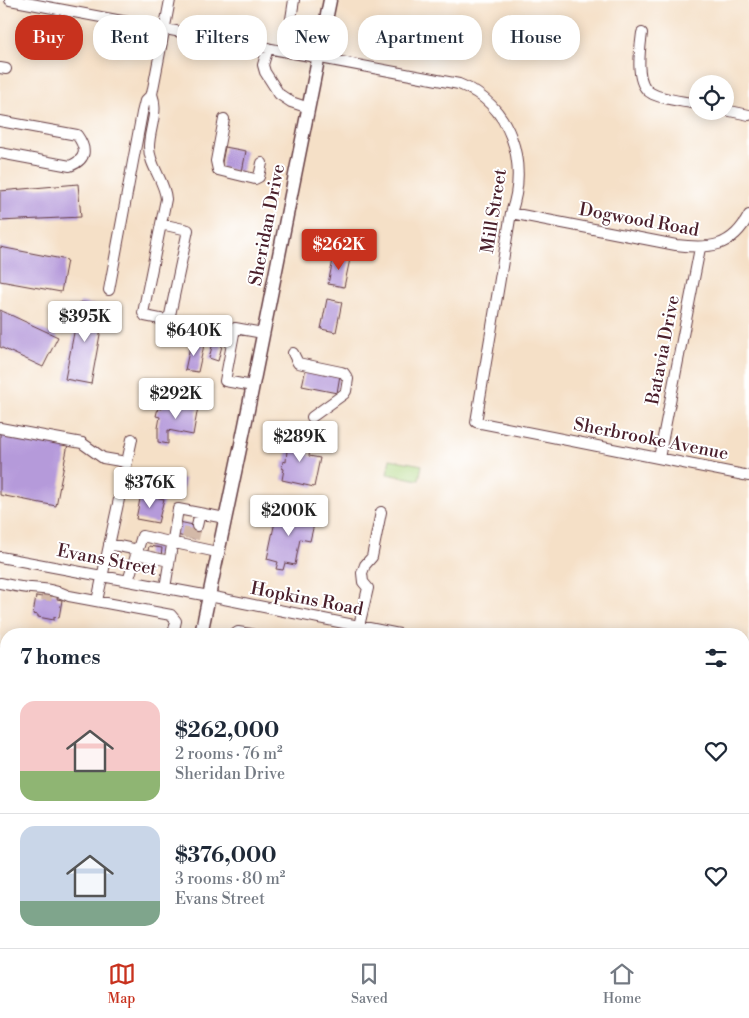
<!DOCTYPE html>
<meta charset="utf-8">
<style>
body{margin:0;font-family:"Libre Bodoni",serif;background:#f6f6f7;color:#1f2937;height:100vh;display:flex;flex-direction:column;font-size:19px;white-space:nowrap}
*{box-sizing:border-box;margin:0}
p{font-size:16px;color:#747a83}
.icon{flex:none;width:28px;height:28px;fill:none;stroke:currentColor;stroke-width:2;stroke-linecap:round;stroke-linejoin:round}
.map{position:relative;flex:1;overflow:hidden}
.side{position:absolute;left:0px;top:628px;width:750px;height:321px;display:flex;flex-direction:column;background:#fff;border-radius:20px 20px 0 0;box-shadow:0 2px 12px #0003}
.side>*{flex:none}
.top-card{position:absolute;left:15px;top:15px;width:720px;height:45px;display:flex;gap:10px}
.buttons{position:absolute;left:689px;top:75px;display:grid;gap:10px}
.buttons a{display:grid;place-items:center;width:45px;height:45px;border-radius:50%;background:#fff;box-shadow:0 2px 12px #0003;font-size:25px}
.price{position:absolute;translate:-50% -42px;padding:0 11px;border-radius:5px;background:#fff;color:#222;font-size:16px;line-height:32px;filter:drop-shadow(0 1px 2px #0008)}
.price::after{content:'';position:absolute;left:50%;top:30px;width:15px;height:11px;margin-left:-8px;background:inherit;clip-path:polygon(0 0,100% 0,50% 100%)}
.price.active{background:#c8321e;color:#fff}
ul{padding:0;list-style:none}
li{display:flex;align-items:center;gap:15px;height:125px;padding:0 20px}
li+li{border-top:1px solid #e0e1e3}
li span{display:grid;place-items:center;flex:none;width:140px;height:100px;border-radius:15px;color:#555}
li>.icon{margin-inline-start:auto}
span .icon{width:60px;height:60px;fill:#fffc;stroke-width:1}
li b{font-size:21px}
h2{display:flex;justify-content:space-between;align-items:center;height:60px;padding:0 20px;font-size:21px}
.chip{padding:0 18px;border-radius:20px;background:#fff;box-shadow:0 2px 12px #0003;font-size:18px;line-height:45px}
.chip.active{background:#c8321e;color:#fff}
.tabs{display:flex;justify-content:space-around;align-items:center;height:70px;border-top:1px solid #e0e1e3;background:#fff;font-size:14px;color:#747a83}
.tabs a{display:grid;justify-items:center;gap:2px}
.tabs .active{color:#c8321e}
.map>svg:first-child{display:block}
.green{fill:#afd681;stroke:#7c7a56}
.building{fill:#b59ada}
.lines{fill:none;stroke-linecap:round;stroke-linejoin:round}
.minor-tunnel{stroke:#d3b9a8;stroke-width:10;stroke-dasharray:10 5;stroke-linecap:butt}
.minor-casing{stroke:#643c42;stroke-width:12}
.major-casing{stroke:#643c42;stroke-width:15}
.minor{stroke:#fff;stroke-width:10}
.major{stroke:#fff;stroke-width:12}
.labels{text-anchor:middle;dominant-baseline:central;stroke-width:4;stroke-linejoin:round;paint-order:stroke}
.street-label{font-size:18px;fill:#4a1f2b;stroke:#fff}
</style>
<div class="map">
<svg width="749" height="948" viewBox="0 0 749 948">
<rect width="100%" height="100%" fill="#fff"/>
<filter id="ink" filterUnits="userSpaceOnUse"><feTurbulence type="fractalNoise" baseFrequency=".02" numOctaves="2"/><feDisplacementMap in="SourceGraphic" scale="10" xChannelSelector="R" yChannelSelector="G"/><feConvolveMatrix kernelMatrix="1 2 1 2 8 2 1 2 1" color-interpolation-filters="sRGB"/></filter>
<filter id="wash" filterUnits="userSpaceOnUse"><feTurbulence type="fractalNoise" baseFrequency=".0096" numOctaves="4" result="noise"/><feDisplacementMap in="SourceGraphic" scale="20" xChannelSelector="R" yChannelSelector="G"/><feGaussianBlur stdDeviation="1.12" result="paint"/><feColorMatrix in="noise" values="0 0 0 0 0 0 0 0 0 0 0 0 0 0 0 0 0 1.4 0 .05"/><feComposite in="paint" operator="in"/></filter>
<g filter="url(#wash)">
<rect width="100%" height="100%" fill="#f5e0c7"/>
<path class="green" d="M390,459L422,465L419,480L387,474Z"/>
<g id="blocks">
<path class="building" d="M225,147L246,151L242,172L221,168Z
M78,184L81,217L0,221V191Z
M0,247L67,260L61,292L0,281Z
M334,255L350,259L344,287L328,284Z
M327,299L342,302L336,332L321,329Z
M80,302L105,307L91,384L65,379Z
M0,310L58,337L43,367L0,347Z
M214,339L223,342L218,361L209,358Z
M191,342L204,345L198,372L185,370Z
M306,368L340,375L337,393L302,386Z
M164,400L198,407L193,435L168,430V444L158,442V428L160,417L156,416L158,408L162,409Z
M0,432L68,444L56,506L0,495Z
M288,437L311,442L309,456L320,458L314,487L282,480L284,469L282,468L283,461L286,462Z
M162,475L185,479L183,491L160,487Z
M141,494L164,499L158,523L136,519Z
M288,507L296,509L294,516L315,520L310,541L300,539L295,565L285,563L283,570L276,569L278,562L267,559L277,512L287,515Z
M179,522L198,526L195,539L176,535Z
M149,546L162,548L161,557L147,555Z
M43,591L58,594L57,599L62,600L59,618L54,617V620L38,617V615L33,614L36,596L42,597Z
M0,673L6,674V729L0,731Z"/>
</g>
</g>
<g filter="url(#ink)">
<use href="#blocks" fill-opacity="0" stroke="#643c42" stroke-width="1"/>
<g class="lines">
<path class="minor-tunnel" d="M187,538L190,524
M194,539L197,526
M42,595L57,597"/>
<defs>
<path id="minor" d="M10,0L459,84C511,104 529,163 511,213L476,422L749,476
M291,19L294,0
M642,33C640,49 634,84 651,93C660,99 686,102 698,104
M268,48L263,65L265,72L279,94L291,102L309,108
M0,68L6,69
M725,110L749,115
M224,119L216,161L218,170L255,179L259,177L262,163
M0,121L77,135C87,149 87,159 70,166L0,153
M511,213L676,245C709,249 732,248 749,215
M161,224L188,230L170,315L165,320L145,316L143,313L166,199C165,181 149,166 149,147C149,129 159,112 152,94L170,0
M109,290L142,113L145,101L152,94
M293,353L298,363L341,372L344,373L348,379L346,391L344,394L312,417
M253,386L225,381L235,328L263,333
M0,428L82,443L103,458L126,462
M659,458L700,248
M197,526L200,513
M109,544L138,550
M137,554L169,561
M0,557L209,596L399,634
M128,581L142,536L217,552
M0,583C10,585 21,588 31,588C46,589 56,590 69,596L171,615L176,621L173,634
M165,588L178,509L225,518
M97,601L132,439
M359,626L368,588L363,582L362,573L365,565L372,557L381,512
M235,634L238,632L251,634
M0,653L6,654
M744,701L749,703
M0,736L6,737
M744,917L749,918
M48,948L49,942
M296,948L297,942
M331,948L332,942
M495,948L496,942"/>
<path id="major" d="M201,634L245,425L330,0
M132,948L133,942"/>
</defs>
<use href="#minor" class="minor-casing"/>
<use href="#major" class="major-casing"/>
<use href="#minor" class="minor"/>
<use href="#major" class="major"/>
</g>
</g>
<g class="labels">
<g class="street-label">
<text transform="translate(494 211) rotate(-81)">Mill Street</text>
<text transform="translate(639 220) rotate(10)">Dogwood Road</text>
<text transform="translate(267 225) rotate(-79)">Sheridan Drive</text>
<text transform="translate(663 350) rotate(-79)">Batavia Drive</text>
<text transform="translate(651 439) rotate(11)">Sherbrooke Avenue</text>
<text transform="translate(107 560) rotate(11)">Evans Street</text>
<text transform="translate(307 599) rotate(11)">Hopkins Road</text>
</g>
</g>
</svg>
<div class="buttons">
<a><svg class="icon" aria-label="locate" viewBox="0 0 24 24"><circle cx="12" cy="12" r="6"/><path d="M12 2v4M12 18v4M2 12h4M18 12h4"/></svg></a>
</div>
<b class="price active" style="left:339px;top:271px">$262K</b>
<b class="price" style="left:85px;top:343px">$395K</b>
<b class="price" style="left:194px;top:357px">$640K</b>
<b class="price" style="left:176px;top:420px">$292K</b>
<b class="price" style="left:300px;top:463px">$289K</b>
<b class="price" style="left:150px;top:509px">$376K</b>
<b class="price" style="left:289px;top:537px">$200K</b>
<div class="top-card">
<a class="chip active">Buy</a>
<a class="chip">Rent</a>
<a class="chip">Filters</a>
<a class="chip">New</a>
<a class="chip">Apartment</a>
<a class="chip">House</a>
</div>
<section class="side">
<h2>7 homes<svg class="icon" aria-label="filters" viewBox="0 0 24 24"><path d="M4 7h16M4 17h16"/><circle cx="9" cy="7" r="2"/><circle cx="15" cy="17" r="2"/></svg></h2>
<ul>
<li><span style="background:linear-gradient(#f6c9c9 70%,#8fb573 0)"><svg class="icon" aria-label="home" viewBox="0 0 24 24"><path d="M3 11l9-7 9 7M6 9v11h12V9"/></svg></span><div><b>$262,000</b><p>2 rooms · 76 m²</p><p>Sheridan Drive</p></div><svg class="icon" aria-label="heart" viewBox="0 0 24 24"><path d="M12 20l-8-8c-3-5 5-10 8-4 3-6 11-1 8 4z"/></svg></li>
<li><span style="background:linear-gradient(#c9d6e8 75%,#7fa58c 0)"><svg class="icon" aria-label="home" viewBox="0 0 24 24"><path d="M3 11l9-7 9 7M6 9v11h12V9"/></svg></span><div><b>$376,000</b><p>3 rooms · 80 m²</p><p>Evans Street</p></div><svg class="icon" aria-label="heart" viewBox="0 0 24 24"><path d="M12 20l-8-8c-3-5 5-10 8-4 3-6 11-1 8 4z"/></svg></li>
</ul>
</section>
</div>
<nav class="tabs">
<a class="active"><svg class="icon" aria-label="map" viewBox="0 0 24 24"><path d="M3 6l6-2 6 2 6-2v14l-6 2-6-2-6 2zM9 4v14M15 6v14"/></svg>Map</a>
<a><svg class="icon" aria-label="saved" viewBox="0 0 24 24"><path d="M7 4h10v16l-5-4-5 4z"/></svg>Saved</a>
<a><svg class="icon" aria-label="home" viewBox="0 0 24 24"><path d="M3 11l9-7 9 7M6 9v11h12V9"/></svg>Home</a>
</nav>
